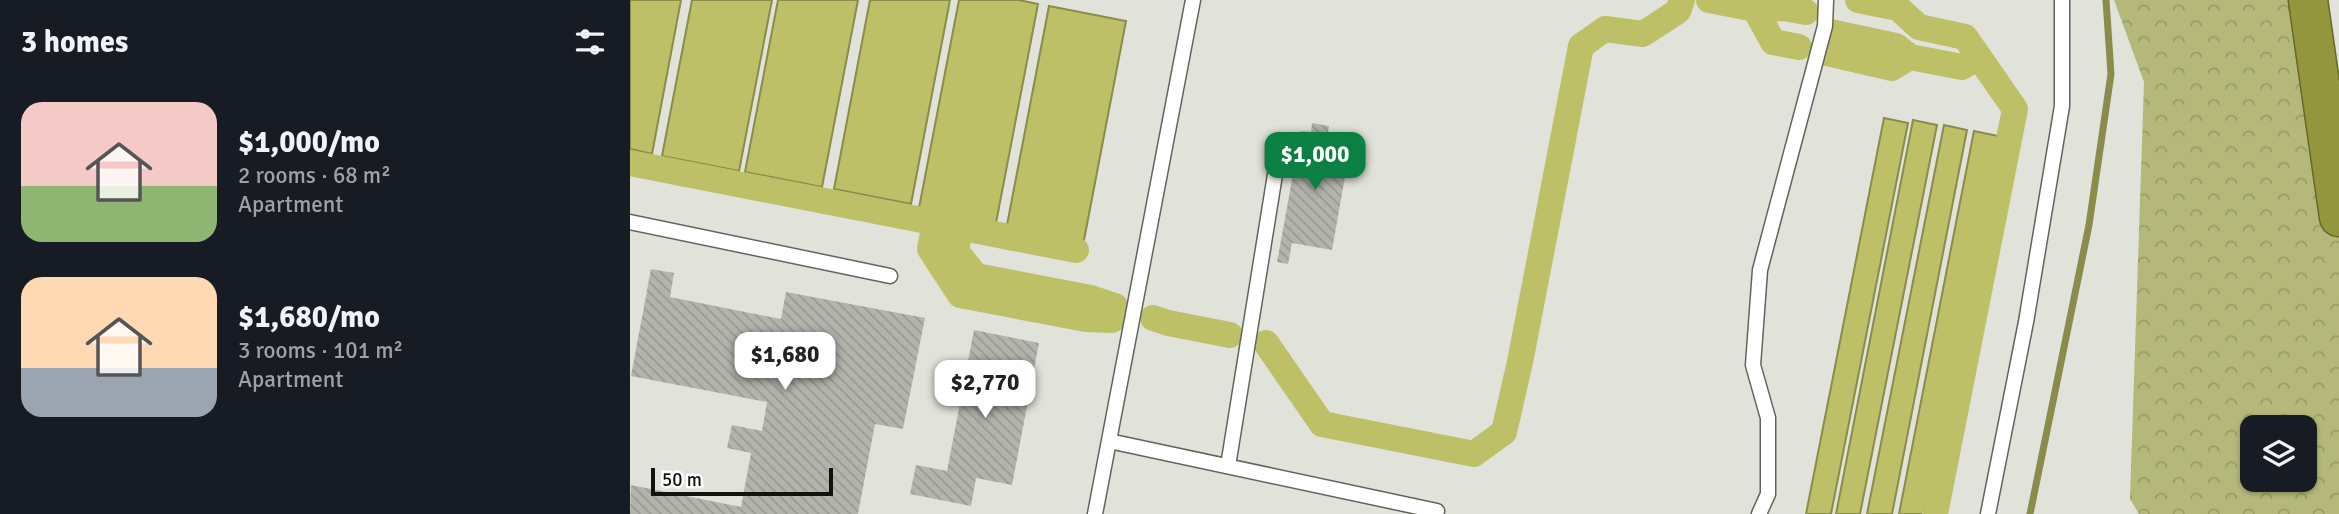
<!DOCTYPE html>
<meta charset="utf-8">
<style>
body{margin:0;font-family:Signika,sans-serif;background:#242831;color:#f1f3f6;height:100vh;display:flex;flex-direction:column;font-size:26px;white-space:nowrap}
*{box-sizing:border-box;margin:0}
p{font-size:23px;color:#9ea1a6}
.icon{flex:none;width:38px;height:38px;fill:none;stroke:currentColor;stroke-width:2;stroke-linecap:round;stroke-linejoin:round}
.map{position:relative;flex:1;overflow:hidden}
.details{display:flex;flex-direction:column;background:#171b24;width:630px}
.details>*{flex:none}
.fabs{position:absolute;left:1610px;top:415px;display:grid;gap:14px}
.fabs a{display:grid;place-items:center;width:77px;height:77px;border-radius:14px;background:#171b24;box-shadow:0 2px 5px #0004;font-size:35px}
.scale{position:absolute;left:21px;bottom:18px;width:182px;box-sizing:border-box;padding-left:7px;border:4px solid #12120f;border-top:0;font-size:19px;line-height:24px;white-space:nowrap;color:#12120f;-webkit-text-stroke:5px #fff;paint-order:stroke}
.price{position:absolute;translate:-50% -60px;padding:0 16px;border-radius:14px;background:#fff;color:#222;font-size:23px;line-height:46px;filter:drop-shadow(0 2px 4px #0008)}
.price::after{content:'';position:absolute;left:50%;top:42px;width:21px;height:16px;margin-left:-10px;background:inherit;clip-path:polygon(0 0,100% 0,50% 100%)}
.price.selected{background:#0b8043;color:#fff}
ul{padding:0;list-style:none}
li{display:flex;align-items:center;gap:21px;height:175px;padding:0 21px}
li span{display:grid;place-items:center;flex:none;width:196px;height:140px;border-radius:21px;color:#555}
li>.icon{margin-inline-start:auto}
span .icon{width:84px;height:84px;fill:#fffc;stroke-width:1}
li b{font-size:30px}
h2{display:flex;justify-content:space-between;align-items:center;height:84px;padding:0 21px;font-size:30px}
main{display:flex;flex:1;min-height:0}
.map>svg:first-child{display:block}
.forest{fill:url(#forest-crowns);fill-rule:evenodd}
.water{fill:#bdc066;stroke:#8a8c4c;stroke-width:2}
.lines{fill:none;stroke-linecap:round;stroke-linejoin:round}
.stream{stroke:#8a8c4c;stroke-width:7}
.canal{stroke:#bdc066;stroke-width:26}
.building{fill:url(#building-back-hatch)}
.lane-casing{stroke:#64645d;stroke-width:17}
.highway-casing{stroke:#66682c;stroke-width:41}
.lane{stroke:#fff;stroke-width:14}
.highway{stroke:#93963c;stroke-width:38}
</style>
<main>
<section class="details">
<h2>3 homes<svg class="icon" aria-label="filters" viewBox="0 0 24 24"><path d="M4 7h16M4 17h16"/><circle cx="9" cy="7" r="2"/><circle cx="15" cy="17" r="2"/></svg></h2>
<ul>
<li><span style="background:linear-gradient(#f6c9c9 60%,#8fb573 0)"><svg class="icon" aria-label="home" viewBox="0 0 24 24"><path d="M3 11l9-7 9 7M6 9v11h12V9"/></svg></span><div><b>$1,000/mo</b><p>2 rooms · 68 m²</p><p>Apartment</p></div></li>
<li><span style="background:linear-gradient(#ffd9b3 65%,#9aa5b1 0)"><svg class="icon" aria-label="home" viewBox="0 0 24 24"><path d="M3 11l9-7 9 7M6 9v11h12V9"/></svg></span><div><b>$1,680/mo</b><p>3 rooms · 101 m²</p><p>Apartment</p></div></li>
</ul>
</section>
<div class="map">
<svg width="1709" height="514" viewBox="0 0 1709 514">
<defs>
<pattern id="forest-crowns" width="20" height="18" patternUnits="userSpaceOnUse" patternTransform="scale(1.75)"><rect width="20" height="18" fill="#b4b878"/><path d="M2 6a3 3 0 1 1 6 0M12 15a3 3 0 1 1 6 0" fill="none" stroke="#9a9d67"/></pattern>
<pattern id="building-back-hatch" width="6" height="6" patternUnits="userSpaceOnUse" patternTransform="scale(1.75)"><rect width="6" height="6" fill="#b3b4ac"/><path d="M-1 5l2 2M0 0l6 6M5-1l2 2" fill="none" stroke="#999a93"/></pattern>
</defs>
<rect width="100%" height="100%" fill="#e1e2d9"/>
<path class="forest" d="M1484,0H1678L1709,217V514H1509L1500,499L1514,82ZM1622,427H1675V480H1622Z"/>
<path class="water" d="M0,0H51L22,154L0,149Z
M62,0H142L109,171L32,156Z
M148,0H228L192,187L115,172Z
M240,0H320L281,204L204,189Z
M329,0H389L408,4L366,223L289,208Z
M419,6L496,21L454,240L377,225Z
M1254,118L1278,123L1201,514H1176Z
M1283,120L1307,125L1230,514H1206Z
M1314,125L1337,130L1262,514H1237Z
M1344,131L1368,136L1293,514H1269Z"/>
<g class="lines">
<path class="stream" d="M1400,514L1459,225L1481,74L1476,0"/>
<path class="canal" d="M1079,0L1125,9L1154,8L1176,12
M1228,0L1268,8L1289,27L1335,37L1385,109L1305,514
M1125,9L1143,42L1169,47
M1200,32L1266,46L1280,57L1332,67L1348,57
M1197,53L1262,68L1280,57
M0,163L446,250
M305,223L300,249L330,295L456,319L482,320
M330,228L326,251L346,276L461,298L485,306
M523,318L538,323L600,335
M636,343L692,424L844,454L874,432L890,362L951,46L975,29L1013,34L1048,11L1052,0"/>
</g>
<path class="building" d="M682,123L699,126L697,138L721,143L702,250L662,243L658,264L647,262L671,131L681,132Z
M21,269L44,273L40,297L151,319L156,292L295,318L273,429L245,424L228,514H0L1,485L111,507L121,453L97,448L102,425L132,431L137,402L1,376Z
M344,330L409,343L382,485L346,478L341,506L280,494L286,465L317,471Z"/>
<g class="lines">
<defs>
<path id="lane" d="M0,222L260,276
M479,441L807,511L806,514
M598,466L648,156
M465,514L563,0
M1129,514L1138,494V418L1123,365L1130,270L1195,26L1196,0
M1358,514L1396,322L1432,106V0"/>
<path id="highway" d="M1678,0L1709,217"/>
</defs>
<use href="#lane" class="lane-casing"/>
<use href="#highway" class="highway-casing"/>
<use href="#lane" class="lane"/>
<use href="#highway" class="highway"/>
</g>
</svg>
<div class="fabs">
<a><svg class="icon" aria-label="layers" viewBox="0 0 24 24"><path d="M12 4l9 5-9 5-9-5zM3 14l9 5 9-5"/></svg></a>
</div>
<div class="scale">50 m</div>
<b class="price selected" style="left:685px;top:192px">$1,000</b>
<b class="price" style="left:155px;top:392px">$1,680</b>
<b class="price" style="left:355px;top:420px">$2,770</b>
</div>
</main>
